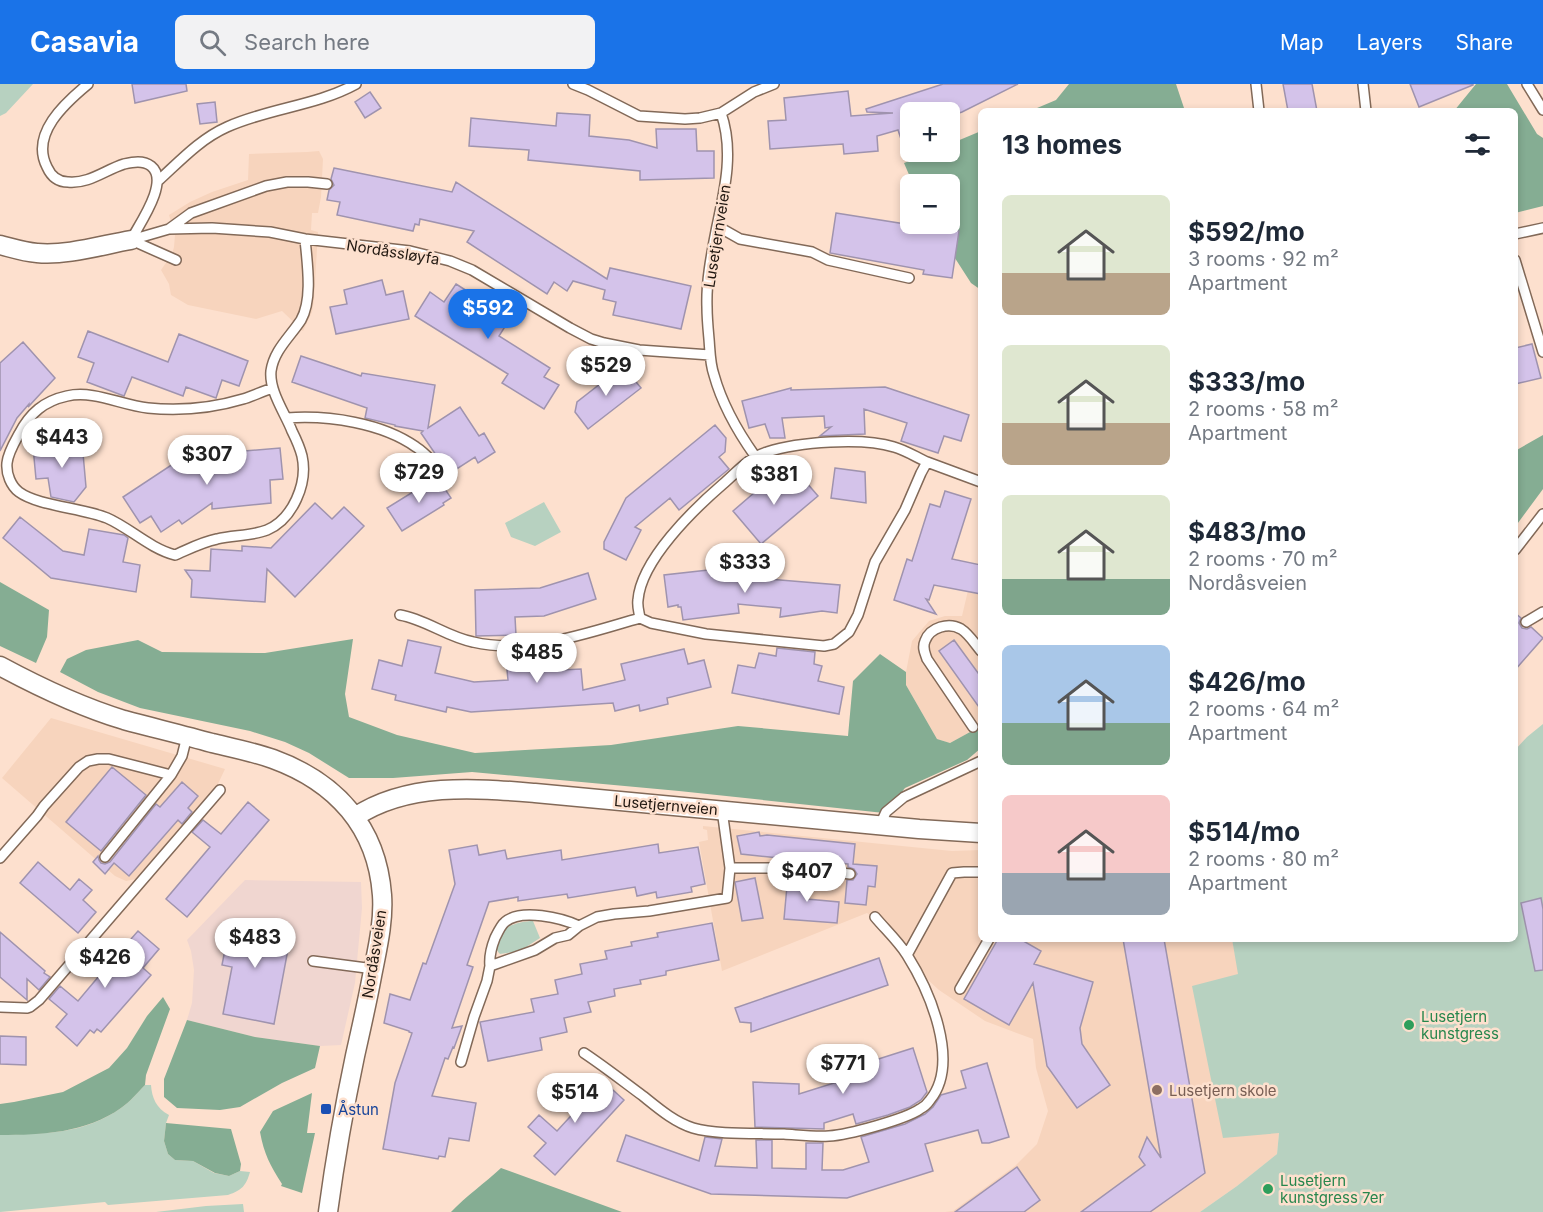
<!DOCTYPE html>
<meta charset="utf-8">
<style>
body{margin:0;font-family:Inter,sans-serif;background:#f2f2f3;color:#1f2937;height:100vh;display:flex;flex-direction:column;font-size:22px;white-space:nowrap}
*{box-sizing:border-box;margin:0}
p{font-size:20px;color:#747a83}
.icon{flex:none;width:33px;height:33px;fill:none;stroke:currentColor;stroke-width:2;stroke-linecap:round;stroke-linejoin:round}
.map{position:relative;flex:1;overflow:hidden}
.details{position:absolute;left:978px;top:24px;width:540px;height:834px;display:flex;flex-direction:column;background:#fff;border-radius:9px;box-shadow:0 3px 9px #0003}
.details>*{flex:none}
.controls{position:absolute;left:900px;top:18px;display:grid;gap:12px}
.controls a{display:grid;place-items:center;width:60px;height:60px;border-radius:9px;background:#fff;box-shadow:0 3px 9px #0003;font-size:30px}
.price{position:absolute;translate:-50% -51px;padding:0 14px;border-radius:21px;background:#fff;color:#222;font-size:20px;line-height:39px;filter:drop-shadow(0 2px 3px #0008)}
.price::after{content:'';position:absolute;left:50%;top:36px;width:18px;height:14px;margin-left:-9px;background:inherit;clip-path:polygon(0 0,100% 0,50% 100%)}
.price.current{background:#1a73e8;color:#fff}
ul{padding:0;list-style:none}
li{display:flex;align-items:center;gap:18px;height:150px;padding:0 24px}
li span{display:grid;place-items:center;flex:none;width:168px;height:120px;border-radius:9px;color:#555}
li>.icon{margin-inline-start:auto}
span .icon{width:72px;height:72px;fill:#fffc;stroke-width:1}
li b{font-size:26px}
h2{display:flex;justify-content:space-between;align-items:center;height:72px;padding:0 24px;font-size:26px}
header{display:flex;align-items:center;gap:36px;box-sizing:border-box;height:84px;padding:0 30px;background:#1a73e8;color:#fff}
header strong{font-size:28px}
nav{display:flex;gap:33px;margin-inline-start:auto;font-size:21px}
.search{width:420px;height:54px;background:#f2f2f3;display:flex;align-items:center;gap:15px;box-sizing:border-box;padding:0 21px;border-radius:9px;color:#747a83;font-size:22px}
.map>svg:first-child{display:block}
.commercial{fill:#f0d6d0}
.built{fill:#f7d4bd}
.green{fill:#b7d1c0}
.forest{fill:#85ad93}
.building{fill:#d4c3ea;stroke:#9f93ae;stroke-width:1.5}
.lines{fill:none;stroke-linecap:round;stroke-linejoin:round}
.lane-casing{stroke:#826958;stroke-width:12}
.street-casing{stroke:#826958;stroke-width:21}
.lane{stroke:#fff;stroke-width:9}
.street{stroke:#fff;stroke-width:18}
.leisure-dot{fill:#2e9e5b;stroke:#fde0ce;stroke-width:2}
.education-dot{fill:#8d6e63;stroke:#fde0ce;stroke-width:2}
.transit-dot{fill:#1a4fb4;stroke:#fde0ce;stroke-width:2}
.labels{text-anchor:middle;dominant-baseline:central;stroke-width:5;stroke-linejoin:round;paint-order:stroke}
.street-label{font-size:15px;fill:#201710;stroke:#fde0ce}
.leisure-label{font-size:15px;fill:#27864d;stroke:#fde0ce;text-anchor:start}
.education-label{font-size:15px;fill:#785e54;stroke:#fde0ce;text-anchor:start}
.transit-label{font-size:15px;fill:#164399;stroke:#fde0ce;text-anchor:start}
</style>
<header>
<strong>Casavia</strong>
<div class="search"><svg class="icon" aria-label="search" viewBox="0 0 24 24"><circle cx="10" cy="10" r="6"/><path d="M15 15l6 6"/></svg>Search here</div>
<nav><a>Map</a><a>Layers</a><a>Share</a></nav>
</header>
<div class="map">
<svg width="1543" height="1128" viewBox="0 0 1543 1128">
<rect width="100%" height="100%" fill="#fde0ce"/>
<path class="commercial" d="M245,796L361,798L362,824L355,899L341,961L320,962L255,953L187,936L192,919L194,886L191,867L187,856Z"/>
<path class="built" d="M319,67L323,75L321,113L318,129H312L311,146L318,148L314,216L312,228L303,247L282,227L256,235L188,221L171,211L169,200L161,186L172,170L174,163L175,151L169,131L190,118L212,108L248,96L249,70L307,68Z
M974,481L981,482V642L950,659L937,655L906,601V588L912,557L929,537L945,532H962Z
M51,634L225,685L217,702L136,795L126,797L115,792L2,694Z
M703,742L952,767L981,766V855H1232L1239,890L1279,1048L1277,1070L1237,1102L1200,1128H945L953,1127L1015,1082L1037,1060L1048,1027L1036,984L1033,955L985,937L939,906L918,887L887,843L867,829L722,887L699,758L708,756L707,746L703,745Z"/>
<path class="green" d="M0,0H33L6,29L0,32Z
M544,418L561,448L535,462L511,453L505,439Z
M1543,640V1128H1200L1237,1102L1277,1070L1279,1049L1223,1054L1192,902L1238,890L1232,855H1515V666L1527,653Z
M533,837L540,854L520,867L500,870C499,869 498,868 497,866C496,861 503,846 508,843C515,839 526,837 533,837Z
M145,1001H151C152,1014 156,1024 169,1031L166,1039L164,1057L168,1070L175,1076L193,1077L214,1089L229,1092L240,1087L250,1088C246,1102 242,1106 228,1111L108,1121L105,1118L0,1128V1051C45,1049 83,1051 121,1024C130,1018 137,1009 145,1001Z
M243,1120L244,1128H156L206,1122Z"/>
<path class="forest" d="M1069,0H1176L1185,27H1030L1056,16Z
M1476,0H1507L1537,50L1543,54V122L1515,129V27H1454Z
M981,47V206L971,199L933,140H950V100H913L904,79L933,68H950V60Z
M1543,351V405L1515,443V367Z
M0,498L49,526L47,553L36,579L0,562Z
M353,555L345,610L349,633L397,651L475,669L611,661L738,642L848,652L853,597L880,570L906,588V601L937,655L950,659L981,642V664L967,676L905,704L884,729L679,707L472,688L393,694H349L309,669L285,658L250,647L140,624L98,608L60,588L67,575L86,566L138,556L162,568L265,569Z
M163,913L170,925L146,991L145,1001C137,1009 130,1018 121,1024C86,1049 42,1051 0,1051V1020L14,1018L63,1008L109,984L127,964L147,932Z
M187,936L255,953L320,962L315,984L282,999L240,1023L220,1026L177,1024L164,1013V995Z
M312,1009L307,1049H315L302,1109L281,1102L282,1100C270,1081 264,1070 260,1048L273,1027Z
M166,1039L231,1045L241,1080L240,1087L229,1092L215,1089L193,1077L175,1076L168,1070L164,1057Z
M501,1084L622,1128H451C466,1112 485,1099 501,1084Z"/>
<path class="building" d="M132,0H186L187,7L135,19Z
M943,0H1018L962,28L950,32V28H910V72L907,73L898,46L877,52L878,67L844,70L843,60L770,65L768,37L786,36L784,14L848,7L851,32L893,29L867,28L866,25Z
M1283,0H1312L1317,27H1288Z
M1410,0H1473V1L1419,23Z
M370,8L381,24L365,34L355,18Z
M215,18L217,38L200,40L197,20Z
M557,29L590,31L589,52L629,56L657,64L656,45H696L697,67H714V94L640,96V87L528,76L529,66L469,62L471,34L556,42Z
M334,84L452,108L456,98L607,195L610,184L691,202L681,245L613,231L616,218L603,215L605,206L573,197L567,207L554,198L547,210L467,158L474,147L420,135L419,141L415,140L413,147L337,131L340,118L327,116L329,106L334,101L331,95Z
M836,129L931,144V142L959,147L952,194L923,190L924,186L830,169Z
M382,196L386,211L403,207L409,235L336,250L330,223L347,220L344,206Z
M456,200L481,216L483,212L513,230L499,252L550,284L544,293L559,301L544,325L502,299L508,290L415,232L430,208L444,218Z
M88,247L168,278L179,250L248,277L239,302L222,296L216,314L186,303L183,312L132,293L124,312L87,298L94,279L78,273Z
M23,258L55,294L29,322V320L17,334L0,367V279Z
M1532,260L1541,294L1515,300V264Z
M301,272L361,292L362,289L435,301L428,344L460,323L479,352L484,349L495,368L478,379L475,373L449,390L442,378L436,371L421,349L423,347L395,342V341L365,334L367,324L292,298Z
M623,282L641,304L588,345L575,328L577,318Z
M885,303L969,331L961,357L944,352L938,369L901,357L907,339L864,325L865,350L820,352L831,343L825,344L824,332L782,334L785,354H770L765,340L749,344L742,317L791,304V306Z
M715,341L726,354L725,368L719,373L729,385L679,426L670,414L635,443L641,446L626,476L604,465V458L626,414Z
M82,358L86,403L74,418L51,413L48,394L36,395L33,363Z
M280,364L283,395L270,396L271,419L212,425V419L182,440L179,436L161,448L151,432L140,439L123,413L185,372Z
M835,384L865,388L866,419L831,414Z
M777,389L787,402L800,391L818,412L761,460L733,427Z
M437,393L451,414L443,419L444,421L402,447L387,424Z
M945,407L971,415L952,475L981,481V510L934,501L929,516L926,515L936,530L894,516L907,475L912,477L930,420L940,423Z
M315,419L332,435L344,423L364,442L295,513L267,485L265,518L191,513L192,496L185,486L210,487L211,465L242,467V462L271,464Z
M20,433L63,467L84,471L89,445L124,451L128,454L123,478L140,481L136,508L51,494L3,454Z
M735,483L725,491L735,494L733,492L840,501L837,529L822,527L780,533L781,524L738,520L739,529L683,536L681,523H678V521L668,523L664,491Z
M588,489L596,515L544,532L515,533L516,551L476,552L475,506L540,504Z
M1515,529L1521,534L1519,539L1522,544L1527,545L1531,543L1543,554L1515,586Z
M408,556L441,563L435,589L474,598L508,596L506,576L539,573L541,587L581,585L583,606L625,596L621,580L684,565L688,580L704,576L711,603L667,614L668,620L640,627L639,621L615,627L613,619L471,628L447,623L446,628L395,616L396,611L372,605L379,576L402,582Z
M954,556L981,593V626L939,567Z
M777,564L815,568L814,580L822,582L818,597L844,603L839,630L732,609L738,581L755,584L759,569L776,572Z
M112,683L146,711L101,767L66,738Z
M182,698L198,712L188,724L192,728L182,740L178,736L129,792L114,779L105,790L93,778L98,772L99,776L101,779L105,780L110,778L156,720L160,723Z
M248,718L269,736L187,833L166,815L210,763L192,748L203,736L221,750Z
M759,748L760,752L767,751L855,760L853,780L877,782L875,803L868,802L866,821L845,819L847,796H853L857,790L854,785L848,783V780L811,777L810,779L789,777V775L741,770L737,752Z
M658,760L659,769L698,763L705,800L691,803L692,808L657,814L656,808L637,812L635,803L568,814L567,810L518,817V813L489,818L467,881L473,883L452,944L462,942L454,964L453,963L448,975L445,974L432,1012L476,1019L469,1057L449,1054L445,1073L439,1072L438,1075L383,1065L395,999L412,949L409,948V947L384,939L390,910L410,916L423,879L426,880L455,800L449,766L477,761L479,771L505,766L507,775L561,766L562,776Z
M38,778L70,806L79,795L92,806L83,816L96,828L78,849L20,799Z
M788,791L809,792L807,815L839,818L837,839L784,835Z
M755,794L763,834L742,837L735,798Z
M1541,814L1543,825V886L1535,887L1521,819Z
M231,835L241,837V835L292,844L274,940L223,930L232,883L222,881Z
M712,839L719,876L666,887V891L640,896L641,900L614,905L615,912L588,918L591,928L564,934L567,948L540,954L542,966L488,977L480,938L534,928L531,915L558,910L555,896L582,890L580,880L607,875L605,867L632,862L631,858L658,853L657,849Z
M138,847L159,865L143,884L151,891L101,948L97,945L94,949L90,946L77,962L56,943L67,930L49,915L60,902L78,917L99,892L83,877L93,864L110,879Z
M0,848L45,887L44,889L50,893L39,906L27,895V916L0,893Z
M998,855H1020L1041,867L1034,880L1093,898L1080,944L1082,960L1110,1001L1077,1024L1047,982L1033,899L1009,941L964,915Z
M1123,855H1164L1205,1089L1150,1128H1081L1145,1081L1139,1073L1147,1053L1161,1074Z
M879,874L888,901L751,948V939L740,938L735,924Z
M0,952L26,953V981L0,980Z
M913,964L927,1008L921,1016L910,1023L888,1031L856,1040L853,1030L824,1039V1045L755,1043L753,998L799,1000V1010L850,994L847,985Z
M987,979L1009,1053L989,1059H982L978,1046L925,1060L933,1087L847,1114L711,1110L617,1077L626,1051L699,1077L705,1053L722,1055L715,1082L757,1084L756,1056H772V1084L806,1085V1059H823L822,1086H843L869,1078L861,1053L905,1040L925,1030L933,1023L941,1011L966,1004L961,987Z
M573,993L591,1009L603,997L624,1016L555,1091L534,1072L546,1059L528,1043L539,1031L557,1047L580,1022L562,1006Z
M1017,1083L1040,1116L1024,1128H955Z"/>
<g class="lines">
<defs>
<path id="lane" d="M88,0C65,19 30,50 47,83C51,92 58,98 68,98C89,100 105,86 124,80C133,78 143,76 151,82C170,97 140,139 131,156
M573,0L588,6L639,32L685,35L700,34L721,29L754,8L774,0
M1256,0L1259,27
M1363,0L1366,27
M1527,0L1543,26
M721,29C734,66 725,105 717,142C712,168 706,196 707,223C707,234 708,244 709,255C710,267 710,280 714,291C722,320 738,348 755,372
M158,97C180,77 200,55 227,43C269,24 316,22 356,0
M717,142L740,155L812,168L828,176L909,194
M169,145L191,129L266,102L287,98H308L327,100
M1515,150L1543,144
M131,156L169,145L212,144L270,148L305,155L410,167L450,177L472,186L570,244L591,255L604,259L639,266L710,271
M131,156L176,176
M1515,176L1543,268
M273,304C263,307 253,312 243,315C213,324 179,327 148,324C121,321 94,306 67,312C44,317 30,329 19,350C14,359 8,369 7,379C6,390 11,402 19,408C38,422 83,424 107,434C130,444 149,464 175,471C189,465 202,458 217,455C233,451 252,452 267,446C293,435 308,399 302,372C300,364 296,355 292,347C285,329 269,307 271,287C274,266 290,253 301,236C313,215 307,178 305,155
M287,334C329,331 382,339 416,363C424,368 430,375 437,382
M1515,466L1543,430
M400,531C425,535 447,553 473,558C528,571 587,549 640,534L651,539L706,550L824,562L834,560L849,548L858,531L875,478L905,426L921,389L927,378L981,398
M640,534C639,528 637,522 638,516C641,476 694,425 723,400C737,388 749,373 767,368C798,358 862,353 894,363C905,366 916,373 927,378
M1526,538L1543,528
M973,643L927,575C925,569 922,564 925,557C930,543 949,538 961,545C969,550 975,560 981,567
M880,741L886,728L904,713L981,677
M105,773L171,691
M0,774L37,732L44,722L79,683L88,677L98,675H109L171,691L182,672L187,652
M730,784H794L850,790
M907,871L952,789L964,788H981
M313,877L374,885
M490,882C489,872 491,864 495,854C497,850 501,841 505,838C521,824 562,834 579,842
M960,905L989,855
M0,923L27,924L30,923L39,916L220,706
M584,969C605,983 624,998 643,1012C658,1024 674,1038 693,1044C717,1051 757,1049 784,1050C799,1051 814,1053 829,1052C848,1051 906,1035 920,1025C924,1023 928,1019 930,1016C961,978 929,906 907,871C898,857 885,845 875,833
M461,978L474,933L487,897L490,882L535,866L555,854L568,851L579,842L597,833L614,830L649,827L727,814L730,784L722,726"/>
<path id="street" d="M0,161C12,164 24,168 37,169C66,172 102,161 131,156
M0,582C39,603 81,623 124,636C154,644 183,651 212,659C233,664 253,668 273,675C336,698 377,743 382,811C384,838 377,866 372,892C367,919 361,945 355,972C344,1024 335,1076 328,1128
M355,733C408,698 475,704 535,709L919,745L981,749"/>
</defs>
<use href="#lane" class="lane-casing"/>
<use href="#street" class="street-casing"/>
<use href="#lane" class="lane"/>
<use href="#street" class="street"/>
</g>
<g class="leisure-dot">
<circle cx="1409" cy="941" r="6"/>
<circle cx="1268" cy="1105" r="6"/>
</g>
<circle class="education-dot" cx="1157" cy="1006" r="6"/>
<rect class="transit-dot" x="320" y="1019" width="12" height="12" rx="3"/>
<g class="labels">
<g class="street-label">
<text transform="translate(717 152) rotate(-81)">Lusetjernveien</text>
<text transform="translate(393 168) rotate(9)">Nordåssløyfa</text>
<text transform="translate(666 721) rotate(5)">Lusetjernveien</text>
<text transform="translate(374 870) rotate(-81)">Nordåsveien</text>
</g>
<g class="leisure-label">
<text x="1421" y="932">Lusetjern<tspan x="1421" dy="17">kunstgress</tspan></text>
<text x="1280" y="1096">Lusetjern<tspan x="1280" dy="17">kunstgress 7er</tspan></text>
</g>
<g class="education-label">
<text x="1169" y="1006">Lusetjern skole</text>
</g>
<g class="transit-label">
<text x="338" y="1025">Åstun</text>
</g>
</g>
</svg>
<div class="controls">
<a>+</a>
<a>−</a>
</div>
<b class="price current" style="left:488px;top:256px">$592</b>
<b class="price" style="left:606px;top:313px">$529</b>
<b class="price" style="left:62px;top:385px">$443</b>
<b class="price" style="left:207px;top:402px">$307</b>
<b class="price" style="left:419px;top:420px">$729</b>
<b class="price" style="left:774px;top:422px">$381</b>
<b class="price" style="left:745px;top:510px">$333</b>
<b class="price" style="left:537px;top:600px">$485</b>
<b class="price" style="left:807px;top:819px">$407</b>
<b class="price" style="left:255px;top:885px">$483</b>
<b class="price" style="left:105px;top:905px">$426</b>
<b class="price" style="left:843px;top:1011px">$771</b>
<b class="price" style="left:575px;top:1040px">$514</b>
<section class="details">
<h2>13 homes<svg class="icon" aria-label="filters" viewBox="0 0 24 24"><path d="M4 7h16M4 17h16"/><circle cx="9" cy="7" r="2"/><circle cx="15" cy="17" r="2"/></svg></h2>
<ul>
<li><span style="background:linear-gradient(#dfe7d0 65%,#b9a48a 0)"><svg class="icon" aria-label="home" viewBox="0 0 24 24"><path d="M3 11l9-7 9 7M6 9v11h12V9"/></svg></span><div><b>$592/mo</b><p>3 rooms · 92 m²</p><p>Apartment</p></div></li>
<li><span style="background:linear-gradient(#dfe7d0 65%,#b9a48a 0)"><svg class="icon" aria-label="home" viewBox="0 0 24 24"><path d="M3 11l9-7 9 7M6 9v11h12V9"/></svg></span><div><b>$333/mo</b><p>2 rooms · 58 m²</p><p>Apartment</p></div></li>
<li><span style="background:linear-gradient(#dfe7d0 70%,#7fa58c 0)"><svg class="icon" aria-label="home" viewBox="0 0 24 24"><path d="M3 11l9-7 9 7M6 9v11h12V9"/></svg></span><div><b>$483/mo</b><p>2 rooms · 70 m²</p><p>Nordåsveien</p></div></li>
<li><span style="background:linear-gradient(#a9c7e8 65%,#7fa58c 0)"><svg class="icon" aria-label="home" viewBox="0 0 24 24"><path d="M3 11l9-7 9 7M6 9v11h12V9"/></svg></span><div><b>$426/mo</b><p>2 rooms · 64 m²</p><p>Apartment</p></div></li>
<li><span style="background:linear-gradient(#f6c9c9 65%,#9aa5b1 0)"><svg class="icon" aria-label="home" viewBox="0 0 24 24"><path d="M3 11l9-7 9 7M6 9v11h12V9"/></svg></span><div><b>$514/mo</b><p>2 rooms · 80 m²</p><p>Apartment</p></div></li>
</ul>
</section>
</div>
